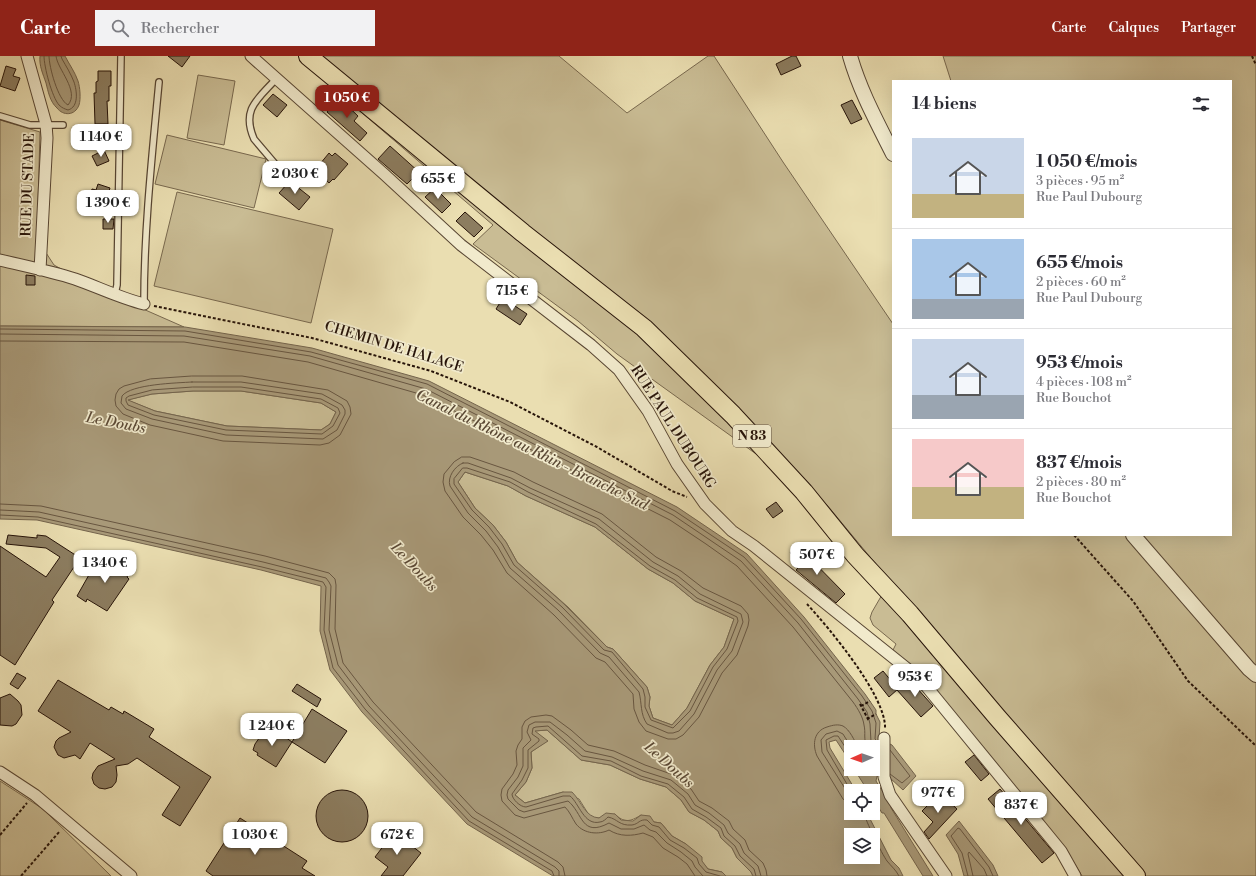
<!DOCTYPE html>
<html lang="fr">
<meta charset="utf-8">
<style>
body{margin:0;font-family:"Libre Bodoni",serif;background:#f2f2f3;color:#2b2b33;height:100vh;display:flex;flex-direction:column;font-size:15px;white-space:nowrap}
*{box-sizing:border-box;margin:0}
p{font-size:13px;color:#7c7c81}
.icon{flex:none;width:22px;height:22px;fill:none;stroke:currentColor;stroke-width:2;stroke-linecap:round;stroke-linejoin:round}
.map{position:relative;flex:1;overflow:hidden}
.sheet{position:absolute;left:892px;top:24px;width:340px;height:456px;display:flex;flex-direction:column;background:#fff;border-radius:0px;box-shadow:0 4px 16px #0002}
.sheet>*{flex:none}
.needle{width:26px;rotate:268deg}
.fabs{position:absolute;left:844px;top:684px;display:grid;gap:8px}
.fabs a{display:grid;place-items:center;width:36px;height:36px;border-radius:0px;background:#fff;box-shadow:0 4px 16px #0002;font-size:20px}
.price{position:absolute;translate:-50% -34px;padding:0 9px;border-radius:8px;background:#fff;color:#222;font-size:13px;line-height:26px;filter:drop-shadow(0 1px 2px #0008)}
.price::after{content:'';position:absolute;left:50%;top:24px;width:12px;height:9px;margin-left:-6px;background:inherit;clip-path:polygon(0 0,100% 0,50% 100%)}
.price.on{background:#8f2418;color:#fff}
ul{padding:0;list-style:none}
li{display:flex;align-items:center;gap:12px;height:100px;padding:0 20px}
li+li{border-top:1px solid #e1e1e2}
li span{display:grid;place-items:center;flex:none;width:112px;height:80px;border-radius:0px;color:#555}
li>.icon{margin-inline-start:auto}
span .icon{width:48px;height:48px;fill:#fffc;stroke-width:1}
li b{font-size:17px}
h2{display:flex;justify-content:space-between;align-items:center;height:48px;padding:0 20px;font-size:17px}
header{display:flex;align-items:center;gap:24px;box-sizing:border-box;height:56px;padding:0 20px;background:#8f2418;color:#fff}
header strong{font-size:19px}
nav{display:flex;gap:22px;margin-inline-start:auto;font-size:14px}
.search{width:280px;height:36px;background:#f2f2f3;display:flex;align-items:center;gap:10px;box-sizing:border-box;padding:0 14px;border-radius:0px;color:#7c7c81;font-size:15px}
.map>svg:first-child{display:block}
.green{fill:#c9bc94;stroke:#78684e}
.water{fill:#a89978;stroke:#74644c;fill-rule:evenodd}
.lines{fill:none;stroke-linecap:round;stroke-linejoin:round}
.shore{stroke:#685640;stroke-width:1}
.building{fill:#8c7d60;stroke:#271409}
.service-casing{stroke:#584633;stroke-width:8}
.minor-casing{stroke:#584633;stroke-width:13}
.tertiary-casing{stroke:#584633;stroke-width:16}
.primary-casing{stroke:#271409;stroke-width:20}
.path{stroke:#271409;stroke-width:2;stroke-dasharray:3 2;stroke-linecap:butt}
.service{stroke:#f1eacc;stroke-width:5.5}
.minor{stroke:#f1eacc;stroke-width:11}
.tertiary{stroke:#f1eacc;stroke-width:14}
.primary{stroke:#eadeb1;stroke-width:18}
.labels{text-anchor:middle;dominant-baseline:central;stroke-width:3.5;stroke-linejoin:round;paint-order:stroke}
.shield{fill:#f1eacc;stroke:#645444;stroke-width:1}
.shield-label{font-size:13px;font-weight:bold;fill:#271409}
.street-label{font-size:14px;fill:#271409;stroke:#f1eacc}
.water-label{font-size:15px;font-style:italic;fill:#5b4935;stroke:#f1eacc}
</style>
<header>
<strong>Carte</strong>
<div class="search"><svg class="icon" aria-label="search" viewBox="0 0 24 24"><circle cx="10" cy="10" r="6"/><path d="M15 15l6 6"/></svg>Rechercher</div>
<nav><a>Carte</a><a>Calques</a><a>Partager</a></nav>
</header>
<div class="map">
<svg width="1256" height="820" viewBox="0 0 1256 820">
<rect width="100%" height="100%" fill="#eadeb1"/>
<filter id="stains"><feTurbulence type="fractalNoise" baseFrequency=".005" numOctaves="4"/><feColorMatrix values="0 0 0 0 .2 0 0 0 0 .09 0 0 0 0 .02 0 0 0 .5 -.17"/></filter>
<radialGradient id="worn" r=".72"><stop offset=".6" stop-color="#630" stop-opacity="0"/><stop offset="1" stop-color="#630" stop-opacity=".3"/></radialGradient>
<path class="green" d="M313,0H559L627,57L708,0H714L783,106L893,268V479H1231V25H951L943,0H1256V820H1082L1067,795L893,594L896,588L873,569L870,562L872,556L890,525L827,449L617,298L578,265L473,188L493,169L320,21Z
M198,19L235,25L224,89L187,82Z
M0,64L40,76L37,183L54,209L117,244L134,249L184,271L0,270Z
M167,79L266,103L254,152L155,128Z
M177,136L333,173L311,267L154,230Z
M193,335H241L321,347L336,356L330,368L321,374L227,370L155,355L127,344L152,338Z
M465,416L508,430L526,440L595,471L648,513L673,527L695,545L734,563L724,591L710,609L687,652L672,669L653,662L649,650L650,641L647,631L613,593L607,591L568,551L517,506L506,486L493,469L475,452L458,426Z
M547,674L581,704L610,709L640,723L666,731L681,744L689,756L704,764L718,775L721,782L732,792L737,802L751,816L753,820H726L722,816L708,813L686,788L672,780L661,767L654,766L641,759C630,766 624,767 615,758L599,762H593L589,759L579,743L563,736L525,747L515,739L526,726L532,712L531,696L547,685L534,675Z
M0,725L43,753L111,820H0Z"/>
<path class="water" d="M40,0H65C69,8 75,16 78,25C80,31 81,43 79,49C75,60 63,60 57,52C50,46 48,35 46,27C43,18 39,10 40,0Z
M0,270L185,271L312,292L429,325L677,451L747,498L804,561L865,638L876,654V658L880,666L879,683L892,689L916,720L903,734L890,722L877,720L876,725L891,749V752L933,820H923L884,757H882L873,743V735H868L854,713H873V691H851V707L836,684L829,686L830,692L856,735H851V757H867L891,804L899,812L903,820H753L751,816L737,802L732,792L721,782L718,775L704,764L689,756L681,744L666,731L640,723L610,709L581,704L547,674L535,675L548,685L531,696L532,712L526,726L515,739L525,747L563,736H572C582,746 585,761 599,762L606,757L615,758L621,764L633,765L641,759L650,760L654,766L661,767L672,780L686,788L702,801V805L708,813L722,816L726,820H553L467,768L362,656L330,614L320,575L321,530L261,514L37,464L0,463ZM193,335H241L321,347L336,356L330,368L321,374L227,370L155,355L128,344L152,338ZM465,416L508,430L526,440L595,471L648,513L673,527L695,545L734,563L724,591L710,609L687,652L672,669L653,662L649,650L650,641L647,631L613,593L607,591L564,548L517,506L506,486L493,469L475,452L458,426ZM851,779H873V801H851Z
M959,765L993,809L998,820H964L958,798L946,779Z"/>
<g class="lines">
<path class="shore" d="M44,0C44,11 52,41 59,49C62,52 65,53 68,54C79,51 77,35 74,26C71,18 66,10 62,3L61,0
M49,0C49,11 58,44 68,49C80,35 57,13 56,0
M0,273L185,275L311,296L427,328L675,455L744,501L801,563L862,640L872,655L876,667L875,683L878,686
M0,278L184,280L310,300L426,333L673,459L741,505L798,567L858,643L867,656L870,668L871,686L878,691
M0,285L184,286L308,306L423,339L670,464L706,488L737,510L793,571L853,646C858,653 863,661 864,669C866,677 863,683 867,691
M192,320H242L328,334L347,345L350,351L351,358L340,379L329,387L320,389L223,385L150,369L123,358L116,350L115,344L116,338L119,333L124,330L150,323Z
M192,326H241L322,338L342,349L345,354V358L337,374L323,383L226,379L152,363L126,353L121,347L122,340C131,328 177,327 192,326Z
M193,331H241L321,343L338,352L340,357L333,370L322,378L226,374L154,359L128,349L126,345V342L129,340L152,334Z
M462,401H470L514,416L533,426L602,458L656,501L681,515L703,532L741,550L748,558L749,564L748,570L737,599L722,617L699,661L683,679L676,683H668L646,675L639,666L634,653L633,638L605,606L596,602L554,559L507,517L493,494L481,479L463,461L445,435L443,426L444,418L454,406Z
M463,407H468L511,422L530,432L599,463L653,506L678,520L700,538L741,558L743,566L732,595L717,614L694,658L679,675L673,677H668L647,668C640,658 642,647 639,636L609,601L600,597L558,554L510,512L498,491L486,475L468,457L450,430C447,421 455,410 463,407Z
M463,412H467L510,426L528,436L596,468L650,510L675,524L697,542L737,561L738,565L727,593L713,611L690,655L673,672L651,664L645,651V641L643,633L612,596L604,594L562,551L514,509L502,488L489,471L472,454L454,428V423Z
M0,448L41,450L265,500L329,517L335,523L336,529L335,573L343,607L373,646L476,756L558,806L563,811L565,820
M0,454L39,456L263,506L326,522L329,526L331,530L329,574L338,609L369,650L472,761L555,811L559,815V820
M0,459L38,461L262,511L323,526L326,531L324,574L333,612L365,653L469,765L552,815L554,820
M890,694L910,720L902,727L890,718
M851,700L838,680H834L826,684L827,694L851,735
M851,742L822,696L821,684L826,678L837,675L843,678L851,691
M851,749L843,743L817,700C812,688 814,675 827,671C833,669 838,668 843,670C850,674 854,684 858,691
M864,757C865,764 882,798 887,805C891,810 896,814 899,820
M695,820L687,808L678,801L663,792L653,781L643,777C632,780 620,781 609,774C599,779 584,778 576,768C572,762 570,756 565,751L524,762L515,759L502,745L501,739L502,733L513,718L517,709L516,695L518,689L522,683V671L525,665L531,661L546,659L552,660L571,674L588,689L614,695L645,709L674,719L691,733L699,745L712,752L729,765L733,773L745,784L749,794L763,807L766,814L767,820
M703,820L695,811L692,805L681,796L667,787L656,776L650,774L644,769L634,773H621L609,767C581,782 583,757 568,745L524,756L519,754L508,743L507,739L508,734L518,721L523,710V692L531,684L527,676L529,669L535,666H550L567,679L585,695L612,701L643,715L671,724L688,738L695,749L709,757L724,769L728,777L740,788L744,797L758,810L761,820
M720,820L706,816L699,808L697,802L684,792L670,784L659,771L652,769L647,764C639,763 639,768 632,769C619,770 618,763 608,761C606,763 603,766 600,766C584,770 579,747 570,740H563L526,751C520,751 512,743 512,738L522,724L528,712V694L539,685V683L532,678L533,672L536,671L548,670L582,700L611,705L641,720L668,728L684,741L692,753L706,761L721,772L724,780L735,790L740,800L754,813L756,820
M968,820L962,797L951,780L958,772L960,773L989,811L993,820
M973,820L968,798L969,796L984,813L987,820"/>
</g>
<path class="building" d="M168,0H190L182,11Z
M792,0H796L801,10L781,19L776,8Z
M6,10L16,13L13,20L20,22L15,35L0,30Z
M98,15H111V30H109V45H107L108,68H95L94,37H96V26L98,25Z
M273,38L287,49L277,61L263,49Z
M339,42L358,60L354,65L367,77L360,85L327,56Z
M852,44L862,63L851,68L841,49Z
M390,90L419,116L407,128L378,103Z
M104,94L109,105L97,110L92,100Z
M329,97L332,100L335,97L348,108L334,124L333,123L329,127L315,114Z
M291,126L310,141L299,154L279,137L288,127Z
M98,128L110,132L108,138H110L109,150L89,144L92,133L96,134Z
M435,132L451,148L442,157L425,141Z
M465,156L483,172L474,181L456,165Z
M103,163H114L113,173H103Z
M26,219L35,220V229H26Z
M503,242L527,258L520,269L496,253Z
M776,446L783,455L773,462L766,453Z
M8,479L37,482V479L46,480L80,502L52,544L54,546L15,609L0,599V490L46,521L60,501L46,492L6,488Z
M797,489L845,538L836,547L796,514L802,508L790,497Z
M110,501L132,513L127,521L129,523L107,555L87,543L86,546L77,540L90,517L93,518L99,509L104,512Z
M883,615L898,633L889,641L874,622Z
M17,617L26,622L18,633L10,628Z
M58,624L109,654L111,651L123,658L124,655L154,673L149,681L211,721L180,770L162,759L180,731L137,702L128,708L116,710L117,719L116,726L112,731L105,733L99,732L94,728L92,722L93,717L98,710L115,703L90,687L80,703L75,699L64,702L58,699L54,691L56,685L59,682L71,676L38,655Z
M908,624L915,632L916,631L933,650L921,661L897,634Z
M297,628L321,643L317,651L292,635Z
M10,638L18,645L21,649L22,659L16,668L12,670L0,669V642Z
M312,653L347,675L325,707L292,686Z
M274,673L292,686L276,711L257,699L258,697L253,694L255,688L262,678L266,675L271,678Z
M974,699L989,718L981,725L965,706Z
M1000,733L1054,797L1042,807L988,743Z
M316 760a26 26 0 1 1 52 0a26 26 0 1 1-52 0Z
M940,737L957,753L929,783L924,776L933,766L922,755Z
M240,762L307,805L302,812L315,820H213L206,815Z
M394,776L421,797L403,820H381L388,811L375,801Z"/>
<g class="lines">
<defs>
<path id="service" d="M276,23C258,43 241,53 254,83L288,123
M0,60L30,69H63
M115,238L117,229L121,0
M144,248C144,174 152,100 159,26"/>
<path id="minor" d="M27,0L46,68L47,82L40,214
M251,0L384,118L461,189L591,289L619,314L648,355L677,408L705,448L732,475L754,490L910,615L926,630L1061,795L1075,820
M0,204C25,210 50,215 75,223C98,231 120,242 144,248
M884,682V721L890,739L946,820
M0,716L35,739L131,820"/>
<path id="tertiary" d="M850,0C860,35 877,66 893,98
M1133,479L1249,613L1256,619"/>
<path id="primary" d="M308,0L523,177L644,272L733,359L804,436L855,499L910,558L997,661L1136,820"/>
</defs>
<use href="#service" class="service-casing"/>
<use href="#minor" class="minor-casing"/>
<use href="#tertiary" class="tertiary-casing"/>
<use href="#primary" class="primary-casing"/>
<path class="path" d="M1252,0L1256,9
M154,250L312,282L431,315L510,346L597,391L672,435L687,441
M1074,479L1133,545L1188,625L1256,690
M807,548C829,572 887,641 885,673
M860,648L869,665
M861,650L870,645
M867,663L876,658
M0,779L27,747
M21,820L60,775"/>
<use href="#service" class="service"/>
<use href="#minor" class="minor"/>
<use href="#tertiary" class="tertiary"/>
<use href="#primary" class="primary"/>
</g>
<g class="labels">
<rect class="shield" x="733" y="369" width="38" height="22" rx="3"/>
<g class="shield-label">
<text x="752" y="380">N 83</text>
</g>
<g class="street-label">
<text transform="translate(28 129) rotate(-88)">RUE DU STADE</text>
<text transform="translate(394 291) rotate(17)">CHEMIN DE HALAGE</text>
<text transform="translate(673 371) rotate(57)">RUE PAUL DUBOURG</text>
</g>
<g class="water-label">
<text transform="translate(116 367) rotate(11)">Le Doubs</text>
<text transform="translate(532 394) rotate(26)">Canal du Rhône au Rhin - Branche Sud</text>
<text transform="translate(414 511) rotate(47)">Le Doubs</text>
<text transform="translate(669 709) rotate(42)">Le Doubs</text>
</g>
</g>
<rect width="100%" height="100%" filter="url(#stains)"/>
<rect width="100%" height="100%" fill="url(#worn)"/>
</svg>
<div class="fabs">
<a><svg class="needle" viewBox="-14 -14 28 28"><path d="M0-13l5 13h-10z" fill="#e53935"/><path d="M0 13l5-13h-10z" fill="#7c7c81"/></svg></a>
<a><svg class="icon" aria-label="locate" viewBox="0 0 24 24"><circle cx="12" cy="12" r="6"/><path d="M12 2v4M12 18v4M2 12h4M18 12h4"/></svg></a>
<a><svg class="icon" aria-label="layers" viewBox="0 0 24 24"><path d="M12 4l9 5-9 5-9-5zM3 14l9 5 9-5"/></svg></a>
</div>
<b class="price on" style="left:347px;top:63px">1 050 €</b>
<b class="price" style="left:101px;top:102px">1 140 €</b>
<b class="price" style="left:295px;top:139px">2 030 €</b>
<b class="price" style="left:438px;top:144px">655 €</b>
<b class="price" style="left:108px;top:168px">1 390 €</b>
<b class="price" style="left:512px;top:256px">715 €</b>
<b class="price" style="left:817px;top:520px">507 €</b>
<b class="price" style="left:105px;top:528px">1 340 €</b>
<b class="price" style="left:915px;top:642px">953 €</b>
<b class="price" style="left:272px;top:691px">1 240 €</b>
<b class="price" style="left:938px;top:758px">977 €</b>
<b class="price" style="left:1021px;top:770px">837 €</b>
<b class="price" style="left:255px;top:800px">1 030 €</b>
<b class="price" style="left:397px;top:800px">672 €</b>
<section class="sheet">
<h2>14 biens<svg class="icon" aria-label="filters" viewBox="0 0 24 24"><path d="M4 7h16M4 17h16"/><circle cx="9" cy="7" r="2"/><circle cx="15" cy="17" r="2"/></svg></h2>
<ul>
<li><span style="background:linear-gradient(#c9d6e8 70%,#c2b280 0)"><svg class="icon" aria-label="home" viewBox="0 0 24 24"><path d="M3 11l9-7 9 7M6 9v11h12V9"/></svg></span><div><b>1 050 €/mois</b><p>3 pièces · 95 m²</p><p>Rue Paul Dubourg</p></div></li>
<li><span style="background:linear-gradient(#a9c7e8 75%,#9aa5b1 0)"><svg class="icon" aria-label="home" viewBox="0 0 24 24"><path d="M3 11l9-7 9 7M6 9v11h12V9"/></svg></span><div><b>655 €/mois</b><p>2 pièces · 60 m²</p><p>Rue Paul Dubourg</p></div></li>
<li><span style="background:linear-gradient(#c9d6e8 70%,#9aa5b1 0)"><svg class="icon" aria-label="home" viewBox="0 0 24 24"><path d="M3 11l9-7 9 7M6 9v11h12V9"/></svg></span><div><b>953 €/mois</b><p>4 pièces · 108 m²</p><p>Rue Bouchot</p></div></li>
<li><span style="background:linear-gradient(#f6c9c9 60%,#c2b280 0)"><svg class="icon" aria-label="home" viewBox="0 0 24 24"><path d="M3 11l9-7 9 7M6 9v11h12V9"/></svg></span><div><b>837 €/mois</b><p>2 pièces · 80 m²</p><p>Rue Bouchot</p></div></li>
</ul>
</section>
</div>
